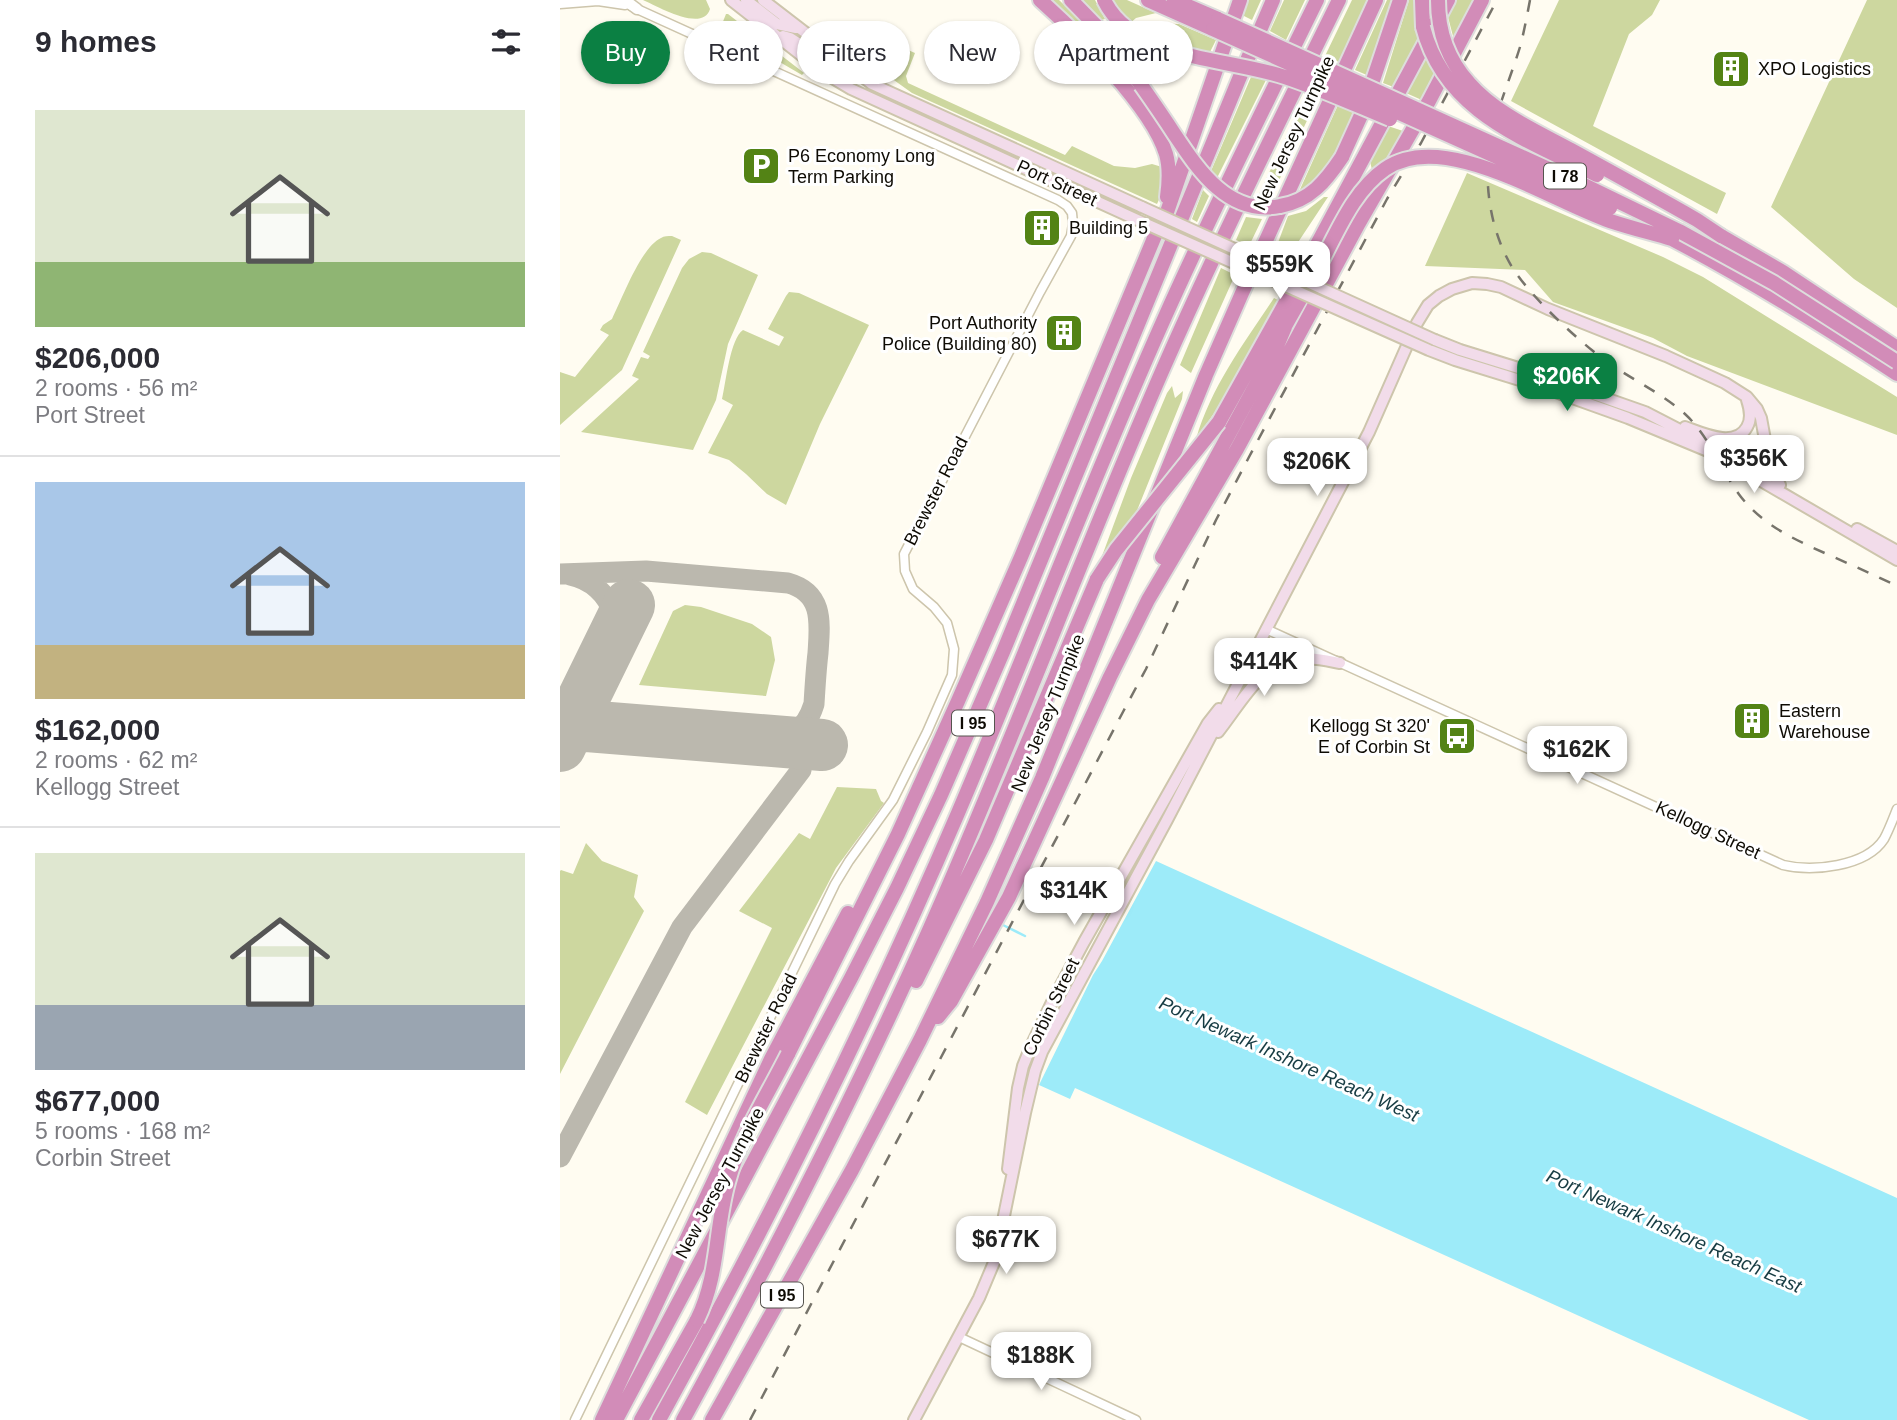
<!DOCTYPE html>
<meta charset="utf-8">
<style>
body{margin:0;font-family:Arial,sans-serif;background:#f7f7f7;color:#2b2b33;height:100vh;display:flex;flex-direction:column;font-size:26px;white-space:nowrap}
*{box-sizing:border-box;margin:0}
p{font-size:23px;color:#7c7c81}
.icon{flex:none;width:38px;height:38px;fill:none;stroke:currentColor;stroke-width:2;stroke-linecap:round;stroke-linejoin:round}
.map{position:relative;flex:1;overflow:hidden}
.details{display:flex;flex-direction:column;background:#fff;width:560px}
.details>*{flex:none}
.guide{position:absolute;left:21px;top:21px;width:665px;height:63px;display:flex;gap:14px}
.price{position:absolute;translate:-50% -60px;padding:0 16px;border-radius:14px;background:#fff;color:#222;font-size:23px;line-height:46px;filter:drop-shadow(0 2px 4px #0008)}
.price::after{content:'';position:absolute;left:50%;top:42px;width:21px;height:16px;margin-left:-10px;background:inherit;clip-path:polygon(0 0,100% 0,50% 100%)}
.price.on{background:#0b8043;color:#fff}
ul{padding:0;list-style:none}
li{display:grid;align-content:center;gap:14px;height:371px;padding:0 35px}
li+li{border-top:2px solid #e1e1e2}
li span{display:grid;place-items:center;height:217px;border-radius:0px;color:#555}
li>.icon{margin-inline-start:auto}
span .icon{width:126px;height:126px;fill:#fffc;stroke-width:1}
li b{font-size:30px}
h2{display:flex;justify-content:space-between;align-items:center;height:84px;padding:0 35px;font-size:30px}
.pill{padding:0 24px;border-radius:32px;background:#fff;box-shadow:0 2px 5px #0004;font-size:24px;line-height:63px}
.pill.on{background:#0b8043;color:#fff}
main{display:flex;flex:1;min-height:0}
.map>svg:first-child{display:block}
.green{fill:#cdd79f}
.water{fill:#9debf9}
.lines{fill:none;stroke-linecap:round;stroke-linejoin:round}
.stream{stroke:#9debf9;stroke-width:2.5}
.taxiway{stroke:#bbb8ae;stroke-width:21}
.runway{stroke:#bbb8ae;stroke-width:52}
.minor-casing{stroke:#cdc5ac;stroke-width:11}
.tertiary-casing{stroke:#cdc5ac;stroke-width:13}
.secondary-casing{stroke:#cdc5ac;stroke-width:14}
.motorway-casing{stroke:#dddddc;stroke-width:18}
.minor{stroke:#fff;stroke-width:8}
.tertiary{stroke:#fff;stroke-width:10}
.secondary{stroke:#f2dcea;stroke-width:10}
.motorway{stroke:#d28cb8;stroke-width:14}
.rail{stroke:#77746b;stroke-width:2.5;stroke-dasharray:12 12;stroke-linecap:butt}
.secondary-bridge-casing{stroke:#cdc5ac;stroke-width:14;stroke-linecap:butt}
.motorway-bridge-casing{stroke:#dddddc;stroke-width:18;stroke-linecap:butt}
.secondary-bridge{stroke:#f2dcea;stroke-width:10}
.motorway-bridge{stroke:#d28cb8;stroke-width:14}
.labels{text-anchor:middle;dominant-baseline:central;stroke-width:6;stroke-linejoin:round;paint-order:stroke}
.shield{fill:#fff;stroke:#56544f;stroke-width:2}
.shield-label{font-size:16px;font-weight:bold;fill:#0e0b04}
.poi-label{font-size:18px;fill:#0e0b04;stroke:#fff;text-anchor:start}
.street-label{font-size:18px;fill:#0e0b04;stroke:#fff}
.water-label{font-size:19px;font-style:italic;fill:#173c43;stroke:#fff}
</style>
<main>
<section class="details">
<h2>9 homes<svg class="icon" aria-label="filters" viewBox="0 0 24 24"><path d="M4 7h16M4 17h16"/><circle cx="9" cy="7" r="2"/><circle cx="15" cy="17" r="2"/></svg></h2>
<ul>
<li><span style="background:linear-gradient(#dfe7d0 70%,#8fb573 0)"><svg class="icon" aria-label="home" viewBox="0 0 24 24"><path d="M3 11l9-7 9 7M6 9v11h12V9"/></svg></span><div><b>$206,000</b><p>2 rooms · 56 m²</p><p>Port Street</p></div></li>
<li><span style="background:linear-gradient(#a9c7e8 75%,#c2b280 0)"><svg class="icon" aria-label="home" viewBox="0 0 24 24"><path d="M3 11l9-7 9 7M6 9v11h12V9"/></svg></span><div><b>$162,000</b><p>2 rooms · 62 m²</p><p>Kellogg Street</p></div></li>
<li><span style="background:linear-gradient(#dfe7d0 70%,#9aa5b1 0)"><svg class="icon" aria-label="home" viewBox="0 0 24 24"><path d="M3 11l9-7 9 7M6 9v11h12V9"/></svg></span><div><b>$677,000</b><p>5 rooms · 168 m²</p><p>Corbin Street</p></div></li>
</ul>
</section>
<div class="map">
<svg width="1337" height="1420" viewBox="0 0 1337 1420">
<rect width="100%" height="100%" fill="#fffcf1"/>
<path class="green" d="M83,0H146L150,9C143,33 97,6 83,0Z
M485,0H499C522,22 557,51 564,83Z
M520,0H535L545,19L541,20Z
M552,0H567L596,13L576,18L569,24Z
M687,0H701L692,20L682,15Z
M724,0H745L726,40L710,31Z
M792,0H807L779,62L765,56Z
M827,0H833L809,76L795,70Z
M849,0H859V36L836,88L823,83Z
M897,0H915L894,40L888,17Z
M999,0H1100L1092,15L1069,34L1033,126L1166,193L1157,214L951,101Z
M1307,0H1337V308L1294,279L1211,207Z
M166,14H168L244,73L242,75L218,61L158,34Z
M589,23L619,24L656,40L649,54L605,44L579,30Z
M318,37L355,53L346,76L348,83L505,155L512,146L554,166L575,168L592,164L602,167L603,191L597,204L352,93L317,68L310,59Z
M867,53L878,75L864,101L846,93Z
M691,77L706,80L657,178L651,171Z
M747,94L758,97L709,202H695Z
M778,105L799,112L783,145L765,173L737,196Z
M828,126L846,132L832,156L812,170L810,161Z
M907,173L1103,257L1143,277L1337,397V435L1127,356L1093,338L993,302L965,270L865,266Z
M643,190L649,196L637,222L632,219Z
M764,197H768L725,262L713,256L728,216L746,211Z
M686,217L702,219L689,246L676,240Z
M112,236L121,240L62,370L0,425V372L15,377L49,335L40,330L43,325L52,319C62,299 81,247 101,238C104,236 108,236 112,236Z
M142,252L151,253L198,275L168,344L156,400L133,450L21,432L79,379L72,376L81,357L88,359L90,356L83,352L122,268L129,259Z
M661,268L675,275L631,373L620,365Z
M229,292L239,293L309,325L260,424L226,505L207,494L186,474L169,460L148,453L173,405L162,399C166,382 170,339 183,330L219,346L224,337L208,329L226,296Z
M714,298L720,301L678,379L636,439C651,387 684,343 714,298Z
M612,386L615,398L623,391L622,399L574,518L542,556L571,478L607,393Z
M125,605L141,607L192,624L211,637L215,660L206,696L79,685L113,611Z
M277,787L316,789L321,801L324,803L276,868L147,1115L125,1102L212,928L179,911L239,833L250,839Z
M26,843L42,861L78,875L74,897L84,911L0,1074V871L1,870L13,874Z"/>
<path class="water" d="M596,861L1337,1198V1420H1249L515,1088L510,1099L479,1085L533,975L542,961Z"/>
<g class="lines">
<path class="stream" d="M443,925L465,936"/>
<path class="taxiway" d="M0,574L86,571L228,583C264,593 260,623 258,653C256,670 255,687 254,704C244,736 228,738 197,739
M10,575C30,579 49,594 53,615C55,626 50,638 47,648
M0,1157L122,927L241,770L242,761L240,750L229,742"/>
<path class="runway" d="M0,724L262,745
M0,746L69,605"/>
<defs>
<path id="minor" d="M0,4L38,1L65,5
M706,629L1223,865C1252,872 1306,867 1324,839C1329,830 1333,819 1337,809
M399,1337L576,1420
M15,1420L275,884L289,861L333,800L367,732L392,675L394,649L387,623L374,607L353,589L345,571L344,554L480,292L511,236L513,224L512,213L507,206L498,200L77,9L60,0"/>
<path id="tertiary" d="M65,0L77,9"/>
<path id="secondary" d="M171,0L264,73L291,89L584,223
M186,0L217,24L236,28
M203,0L312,84L582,207
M223,36L230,38L266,61L280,63
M875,340L900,350L968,371L1085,412L1143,442
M869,350L895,360L976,385L1068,418L1155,454L1337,560
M1125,427C1142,433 1175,449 1187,427C1192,419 1190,409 1187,400
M1297,529L1337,551
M658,732C675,711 699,669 725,661C743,655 763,660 780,663
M448,1169L458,1088L463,1066L472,1044L494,998L524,942L648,723L659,709
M354,1420L419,1298L435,1260L465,1113L475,1071L482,1052L607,820L809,432L857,323L868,305L879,296L892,289L912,283L927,284L941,287L988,309L1106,356L1165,383L1187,397L1197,409L1201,418L1210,467L1220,485"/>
<path id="motorway" d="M480,0C517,33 592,107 606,154C610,168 609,183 607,197
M511,0L545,35L581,85
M588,0L653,29
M614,0L658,19
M862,0L863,27
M782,157L802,113L840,0
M1161,236L1223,272L1337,348
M1112,239C1190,280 1264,326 1337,374
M720,335L759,266
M659,422L731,293L888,0
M602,557L717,346L725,327
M356,981L426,840L537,579
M378,1017L391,1001L449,897L550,677L588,600L677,449L799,223L869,101L922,0
M228,1054L338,834L398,701L461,557L599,226L607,212L680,0
M42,1420L211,1059L288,913
M56,1420L291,978L337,888L381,795L443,652L679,79L713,0
M81,1420L137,1320
M99,1420C208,1223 309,1021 398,813C468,649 531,482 604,319C652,211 705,106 757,0
M123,1420C211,1259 295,1096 370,928C452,744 522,554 603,369C658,244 719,122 779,0
M152,1420L292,1170L360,1040L427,902L482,778L646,375L686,284L816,0"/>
</defs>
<use href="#minor" class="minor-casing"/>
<use href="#tertiary" class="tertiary-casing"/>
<use href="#secondary" class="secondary-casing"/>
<use href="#motorway" class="motorway-casing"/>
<use href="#minor" class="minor"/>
<use href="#tertiary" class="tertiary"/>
<use href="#secondary" class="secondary"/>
<use href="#motorway" class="motorway"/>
<path class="rail" d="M970,0C967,16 964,32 960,47C951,76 939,104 932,133C922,176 929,229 952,267C969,294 1007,330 1033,351C1061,375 1097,389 1125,414C1150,437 1161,471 1181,497C1205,527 1236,540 1269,555C1292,565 1314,575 1337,586
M190,1420L564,710L586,669L656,520L689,457L827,199L861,143L937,0"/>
<defs>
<path id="secondary-bridge" d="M582,207L875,340
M584,223L869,350"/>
<path id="motorway-bridge" d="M544,0C573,60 668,58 725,77C761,89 796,105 830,119
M878,0C878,31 888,60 909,83C935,113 976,131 1011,150C1053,173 1095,196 1137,220L1161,236
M658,19L1024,185L1119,231L1214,283L1337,362
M863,27C885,113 966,139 1037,175
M653,29L1050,208
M581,85C593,102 604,118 615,135C639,171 669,216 720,206C750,201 766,181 782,157
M759,266C777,233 793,191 825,169C884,128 991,201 1050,221C1071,228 1092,233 1112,239
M537,579L556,550L659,422
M137,1320C159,1276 155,1228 168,1182C180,1137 207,1096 228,1054"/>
</defs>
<use href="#secondary-bridge" class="secondary-bridge-casing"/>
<use href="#motorway-bridge" class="motorway-bridge-casing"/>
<use href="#secondary-bridge" class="secondary-bridge"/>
<use href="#motorway-bridge" class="motorway-bridge"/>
</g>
<defs>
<symbol id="building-square" viewBox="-11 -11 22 22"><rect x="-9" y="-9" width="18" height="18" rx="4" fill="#538315" stroke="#fff"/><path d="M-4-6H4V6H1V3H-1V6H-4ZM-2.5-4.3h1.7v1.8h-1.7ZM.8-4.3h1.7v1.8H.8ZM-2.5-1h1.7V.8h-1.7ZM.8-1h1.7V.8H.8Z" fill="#fff"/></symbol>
<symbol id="parking-square" viewBox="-11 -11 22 22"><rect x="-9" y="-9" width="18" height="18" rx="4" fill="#538315" stroke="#fff"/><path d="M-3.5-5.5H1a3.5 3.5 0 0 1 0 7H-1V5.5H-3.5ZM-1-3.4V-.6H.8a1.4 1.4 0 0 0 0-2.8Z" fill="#fff"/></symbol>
<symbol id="bus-square" viewBox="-11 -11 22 22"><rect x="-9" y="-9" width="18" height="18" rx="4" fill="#538315" stroke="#fff"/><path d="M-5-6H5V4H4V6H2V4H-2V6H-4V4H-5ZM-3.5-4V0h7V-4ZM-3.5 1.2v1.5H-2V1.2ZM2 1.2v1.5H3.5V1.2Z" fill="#fff"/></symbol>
</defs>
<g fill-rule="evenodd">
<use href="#building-square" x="1149" y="47" width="44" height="44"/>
<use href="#parking-square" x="179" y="144" width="44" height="44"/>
<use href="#building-square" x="460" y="206" width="44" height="44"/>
<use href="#building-square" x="482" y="311" width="44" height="44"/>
<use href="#building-square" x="1170" y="699" width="44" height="44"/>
<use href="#bus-square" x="875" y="714" width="44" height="44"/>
</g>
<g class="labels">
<g class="shield">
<rect x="984" y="163.5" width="42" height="25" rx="5"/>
<rect x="392" y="710.5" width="42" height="25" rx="5"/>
<rect x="201" y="1282.5" width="42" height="25" rx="5"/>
</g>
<g class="shield-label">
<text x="1005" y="176">I 78</text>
<text x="413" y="723">I 95</text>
<text x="222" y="1295">I 95</text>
</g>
<g class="poi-label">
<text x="1198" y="69">XPO Logistics</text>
<text x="228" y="156">P6 Economy Long<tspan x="228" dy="21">Term Parking</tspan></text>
<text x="509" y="228">Building 5</text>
<text x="477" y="323" text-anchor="end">Port Authority<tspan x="477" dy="21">Police (Building 80)</tspan></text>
<text x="1219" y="711">Eastern<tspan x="1219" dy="21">Warehouse</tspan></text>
<text x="870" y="726" text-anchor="end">Kellogg St 320'<tspan x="870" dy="21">E of Corbin St</tspan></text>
</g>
<g class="street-label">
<text transform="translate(734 133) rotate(-65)">New Jersey Turnpike</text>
<text transform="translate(497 183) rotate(25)">Port Street</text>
<text transform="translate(376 491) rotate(-63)">Brewster Road</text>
<text transform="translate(488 713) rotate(-68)">New Jersey Turnpike</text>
<text transform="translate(1148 830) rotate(25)">Kellogg Street</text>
<text transform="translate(491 1007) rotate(-64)">Corbin Street</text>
<text transform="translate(206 1028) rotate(-64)">Brewster Road</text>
<text transform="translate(160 1183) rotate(-62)">New Jersey Turnpike</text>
</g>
<g class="water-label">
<text transform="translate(729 1059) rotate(24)">Port Newark Inshore Reach West</text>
<text transform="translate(1114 1231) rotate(24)">Port Newark Inshore Reach East</text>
</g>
</g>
</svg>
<b class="price" style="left:720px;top:301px">$559K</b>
<b class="price on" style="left:1007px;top:413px">$206K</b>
<b class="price" style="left:1194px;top:495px">$356K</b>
<b class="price" style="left:757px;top:498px">$206K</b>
<b class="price" style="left:704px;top:698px">$414K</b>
<b class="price" style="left:1017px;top:786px">$162K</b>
<b class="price" style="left:514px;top:927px">$314K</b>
<b class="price" style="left:446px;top:1276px">$677K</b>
<b class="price" style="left:481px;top:1392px">$188K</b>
<div class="guide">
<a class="pill on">Buy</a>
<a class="pill">Rent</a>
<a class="pill">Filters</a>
<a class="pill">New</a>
<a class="pill">Apartment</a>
</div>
</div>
</main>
